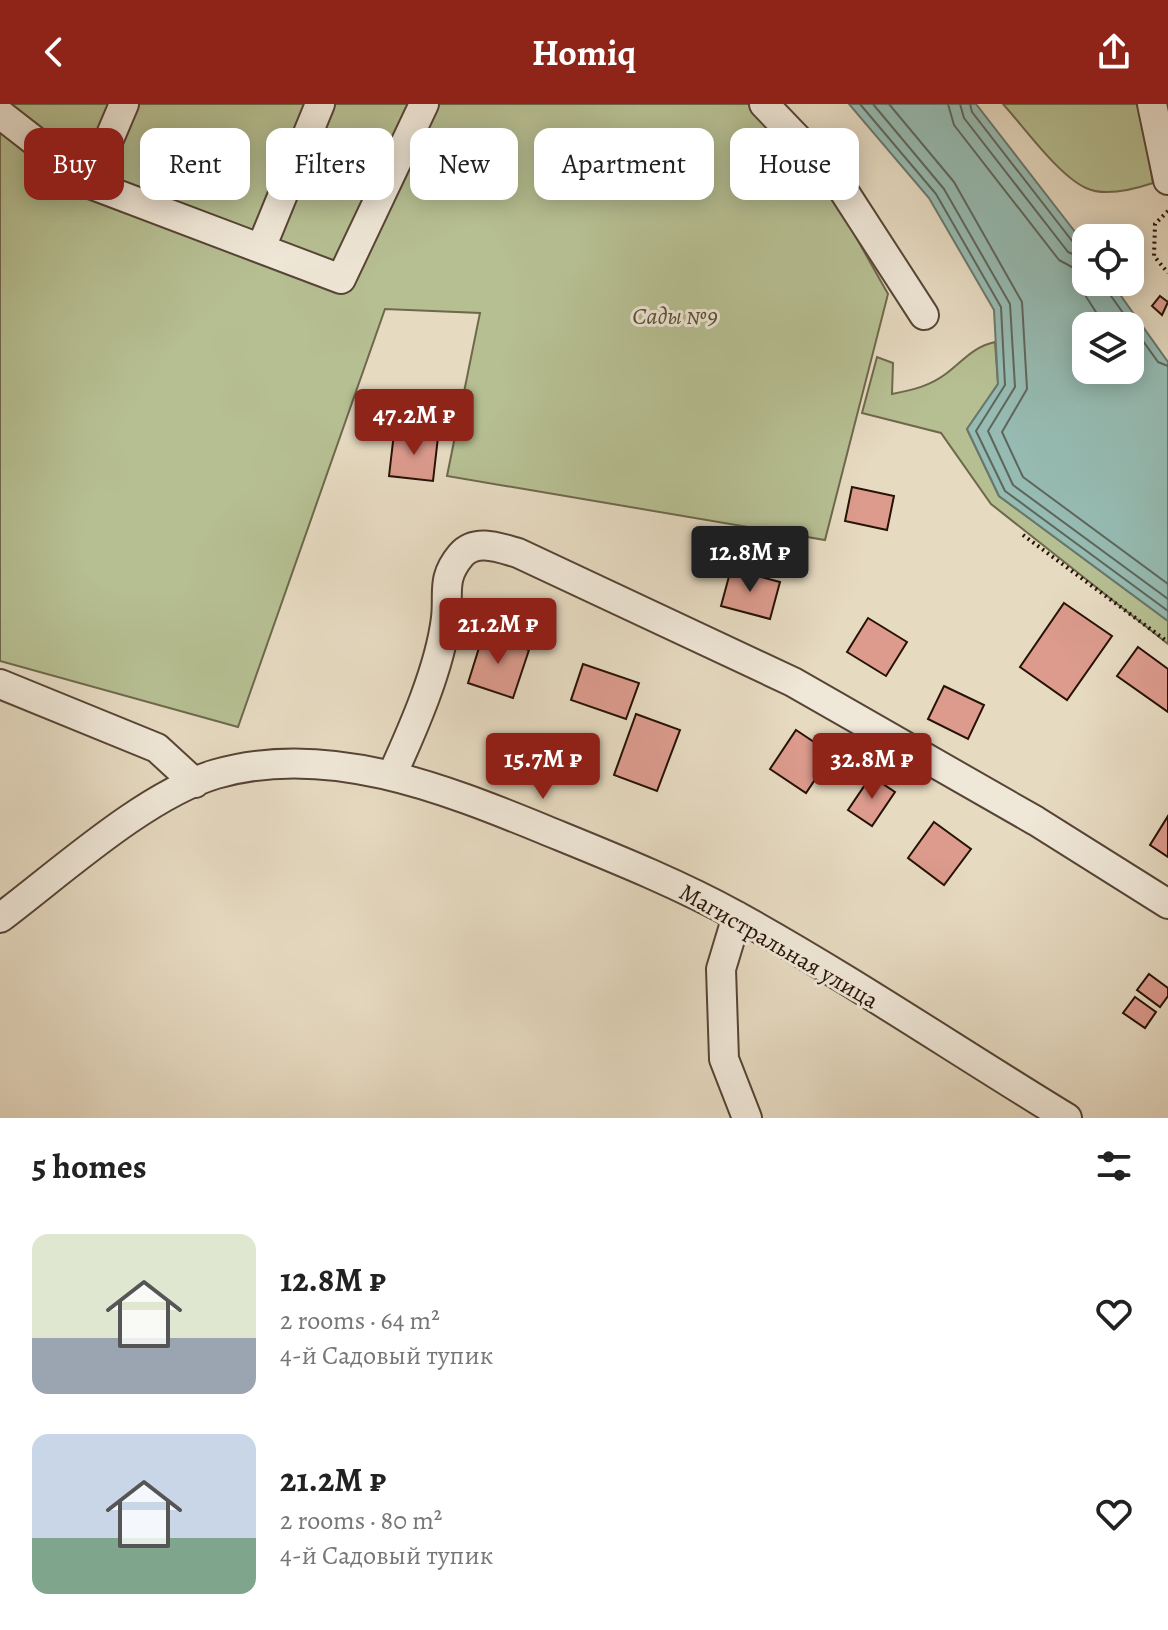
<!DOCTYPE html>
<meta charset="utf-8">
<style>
body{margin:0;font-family:Alegreya,serif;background:#f2f2f2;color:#222;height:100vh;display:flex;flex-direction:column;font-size:30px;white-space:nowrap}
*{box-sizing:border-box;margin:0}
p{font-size:26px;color:#767676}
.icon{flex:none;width:44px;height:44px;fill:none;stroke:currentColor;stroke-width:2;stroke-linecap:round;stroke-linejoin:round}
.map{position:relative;height:1014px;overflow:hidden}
.details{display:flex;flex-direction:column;background:#fff;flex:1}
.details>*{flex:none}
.guide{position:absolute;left:24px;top:24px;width:1120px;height:72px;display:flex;gap:16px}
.controls{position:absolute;left:1072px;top:120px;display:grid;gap:16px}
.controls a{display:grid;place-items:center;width:72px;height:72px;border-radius:16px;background:#fff;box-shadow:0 4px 20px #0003;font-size:40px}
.price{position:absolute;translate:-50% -68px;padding:0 18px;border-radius:8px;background:#8f2418;color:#fff;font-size:26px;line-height:52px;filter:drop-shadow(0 2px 4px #0008)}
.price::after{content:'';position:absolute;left:50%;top:48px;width:24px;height:18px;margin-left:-12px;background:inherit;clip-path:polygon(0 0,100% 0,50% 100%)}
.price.selected{background:#222;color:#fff}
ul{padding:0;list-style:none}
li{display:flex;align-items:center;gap:24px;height:200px;padding:0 32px}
li span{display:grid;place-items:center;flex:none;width:224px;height:160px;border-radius:16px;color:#555}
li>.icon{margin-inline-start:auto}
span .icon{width:96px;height:96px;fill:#fffc;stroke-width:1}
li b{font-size:34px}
h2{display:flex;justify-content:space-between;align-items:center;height:96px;padding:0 32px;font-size:34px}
.tag{padding:0 28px;border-radius:16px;background:#fff;box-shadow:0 4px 20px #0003;font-size:28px;line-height:72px}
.tag.selected{background:#8f2418;color:#fff}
header{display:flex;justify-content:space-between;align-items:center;height:104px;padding:0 32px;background:#8f2418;color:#fff;font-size:36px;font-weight:600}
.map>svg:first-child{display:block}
.green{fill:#b6bf92;stroke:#6e684c;stroke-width:2}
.water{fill:#96bbb2;stroke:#6a776d;stroke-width:2;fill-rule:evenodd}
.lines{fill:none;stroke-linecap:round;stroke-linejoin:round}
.shore{stroke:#5e665c;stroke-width:2}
.building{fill:#dc9b8d;stroke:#271206;stroke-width:2}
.minor-casing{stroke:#574435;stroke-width:32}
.path{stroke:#271206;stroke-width:4;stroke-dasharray:2 4;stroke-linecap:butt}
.minor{stroke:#efe7d7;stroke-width:28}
.labels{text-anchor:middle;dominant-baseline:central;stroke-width:6;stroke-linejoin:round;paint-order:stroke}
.park-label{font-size:24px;font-style:italic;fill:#594f37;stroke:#efe7d7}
.street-label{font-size:24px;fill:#271206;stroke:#efe7d7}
</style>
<header><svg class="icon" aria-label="back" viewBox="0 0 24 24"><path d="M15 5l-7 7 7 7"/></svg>Homiq<svg class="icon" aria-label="share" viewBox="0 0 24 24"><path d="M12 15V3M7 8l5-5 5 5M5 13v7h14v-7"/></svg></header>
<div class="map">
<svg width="1168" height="1014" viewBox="0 0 1168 1014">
<rect width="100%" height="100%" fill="#e6dac1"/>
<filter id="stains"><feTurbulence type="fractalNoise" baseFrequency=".0025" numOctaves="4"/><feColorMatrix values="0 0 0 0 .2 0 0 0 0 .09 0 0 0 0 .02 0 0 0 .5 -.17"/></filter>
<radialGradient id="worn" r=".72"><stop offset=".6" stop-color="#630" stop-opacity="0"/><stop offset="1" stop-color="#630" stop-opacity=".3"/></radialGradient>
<path class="green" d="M0,0H781L888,190L825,436L447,372L480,209L385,205L238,623L0,557Z
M1003,0H1168V57L1150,62L1153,79C1135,85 1105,93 1086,84C1058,71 1024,23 1003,0Z
M995,238L998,280L967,325L999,392L1168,517V540L991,400L941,329L862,309L877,253L893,259L892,290C913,286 930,282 947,269C964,256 973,243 995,238Z"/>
<path class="water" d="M849,0H976L1086,142V178H1111L1168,258V517L999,392L967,325L998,280L994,206L929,94ZM1086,222H1130V266H1086Z"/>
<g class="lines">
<path class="shore" d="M860,0L936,90L1001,203L1005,281L976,327L1005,387L1168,507
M873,0L944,85L1010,200L1015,283L988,327L1013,381L1168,495
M889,0L954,78L1022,198L1027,285L1002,328L1023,373L1168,480
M948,0L954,21L1059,156L1083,169L1085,191L1105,222
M960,0L964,14L1068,148L1086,156
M970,0L972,8L1076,142L1086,146
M1105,178L1106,185L1158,258L1168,262"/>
</g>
<path class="building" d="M1160,192L1168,198L1162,211L1152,202Z
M394,329L438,333L433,377L389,372Z
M852,383L894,392L887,426L845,417Z
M731,465L780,478L770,515L721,502Z
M1064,499L1112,532L1067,596L1020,563Z
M868,514L907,538L886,572L847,548Z
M483,531L529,546L513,594L468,579Z
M1138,543L1168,565V608L1117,572Z
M583,560L639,579L626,615L571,596Z
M944,582L984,601L968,635L928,615Z
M636,610L680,626L657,687L614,671Z
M796,626L832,650L806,689L770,665Z
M871,672L895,688L872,722L848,706Z
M1168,712V753L1150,741Z
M934,718L971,745L944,781L908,754Z
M1149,870L1168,884V892L1160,903L1137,886Z
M1135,893L1156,908L1145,924L1123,909Z"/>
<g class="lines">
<defs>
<path id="minor" d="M764,0L836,75L924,211
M1152,0L1168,76
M0,10L90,80L341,175L424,0
M90,80L124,0
M261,144L320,0
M0,580L157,644L195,679
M392,671C413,625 440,564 446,514C449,488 441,475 461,451C476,434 500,444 518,449L793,578L1036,717L1168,800
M737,812L721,865L724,955L747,1014
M0,814C60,769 145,691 216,670C326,638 443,684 543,725C609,752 675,778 737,812C849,874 957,947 1067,1014"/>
</defs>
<use href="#minor" class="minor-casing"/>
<path class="path" d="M1168,107L1155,120L1154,152L1168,169
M1023,431L1168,538"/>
<use href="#minor" class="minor"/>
</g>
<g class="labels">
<g class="park-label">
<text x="675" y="212">Сады №9</text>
</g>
<g class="street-label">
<text transform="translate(779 842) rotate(30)">Магистральная улица</text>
</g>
</g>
<rect width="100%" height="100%" filter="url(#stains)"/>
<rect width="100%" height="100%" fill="url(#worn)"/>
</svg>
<div class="controls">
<a><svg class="icon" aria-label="locate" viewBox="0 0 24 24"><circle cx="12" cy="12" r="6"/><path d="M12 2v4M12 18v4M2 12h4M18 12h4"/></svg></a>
<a><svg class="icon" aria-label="layers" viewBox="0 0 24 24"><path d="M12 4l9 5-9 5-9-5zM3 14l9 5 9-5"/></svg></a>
</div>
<b class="price" style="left:414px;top:353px">47.2M ₽</b>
<b class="price selected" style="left:750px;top:490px">12.8M ₽</b>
<b class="price" style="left:498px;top:562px">21.2M ₽</b>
<b class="price" style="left:543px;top:697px">15.7M ₽</b>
<b class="price" style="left:872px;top:697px">32.8M ₽</b>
<div class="guide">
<a class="tag selected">Buy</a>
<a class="tag">Rent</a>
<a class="tag">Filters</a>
<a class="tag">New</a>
<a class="tag">Apartment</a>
<a class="tag">House</a>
</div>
</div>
<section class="details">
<h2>5 homes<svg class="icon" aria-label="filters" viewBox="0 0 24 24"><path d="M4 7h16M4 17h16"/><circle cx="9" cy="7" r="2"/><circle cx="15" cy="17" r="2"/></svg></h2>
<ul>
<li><span style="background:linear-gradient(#dfe7d0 65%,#9aa5b1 0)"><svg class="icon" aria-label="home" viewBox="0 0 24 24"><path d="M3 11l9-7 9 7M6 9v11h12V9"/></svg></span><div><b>12.8M ₽</b><p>2 rooms · 64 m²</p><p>4-й Садовый тупик</p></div><svg class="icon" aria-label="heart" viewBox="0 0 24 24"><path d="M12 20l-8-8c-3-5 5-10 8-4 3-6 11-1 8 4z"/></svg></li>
<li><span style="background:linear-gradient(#c9d6e8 65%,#7fa58c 0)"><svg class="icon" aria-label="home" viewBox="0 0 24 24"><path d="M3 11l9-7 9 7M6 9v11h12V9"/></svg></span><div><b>21.2M ₽</b><p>2 rooms · 80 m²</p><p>4-й Садовый тупик</p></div><svg class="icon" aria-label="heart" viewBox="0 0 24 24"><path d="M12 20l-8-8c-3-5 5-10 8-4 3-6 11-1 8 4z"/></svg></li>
</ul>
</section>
